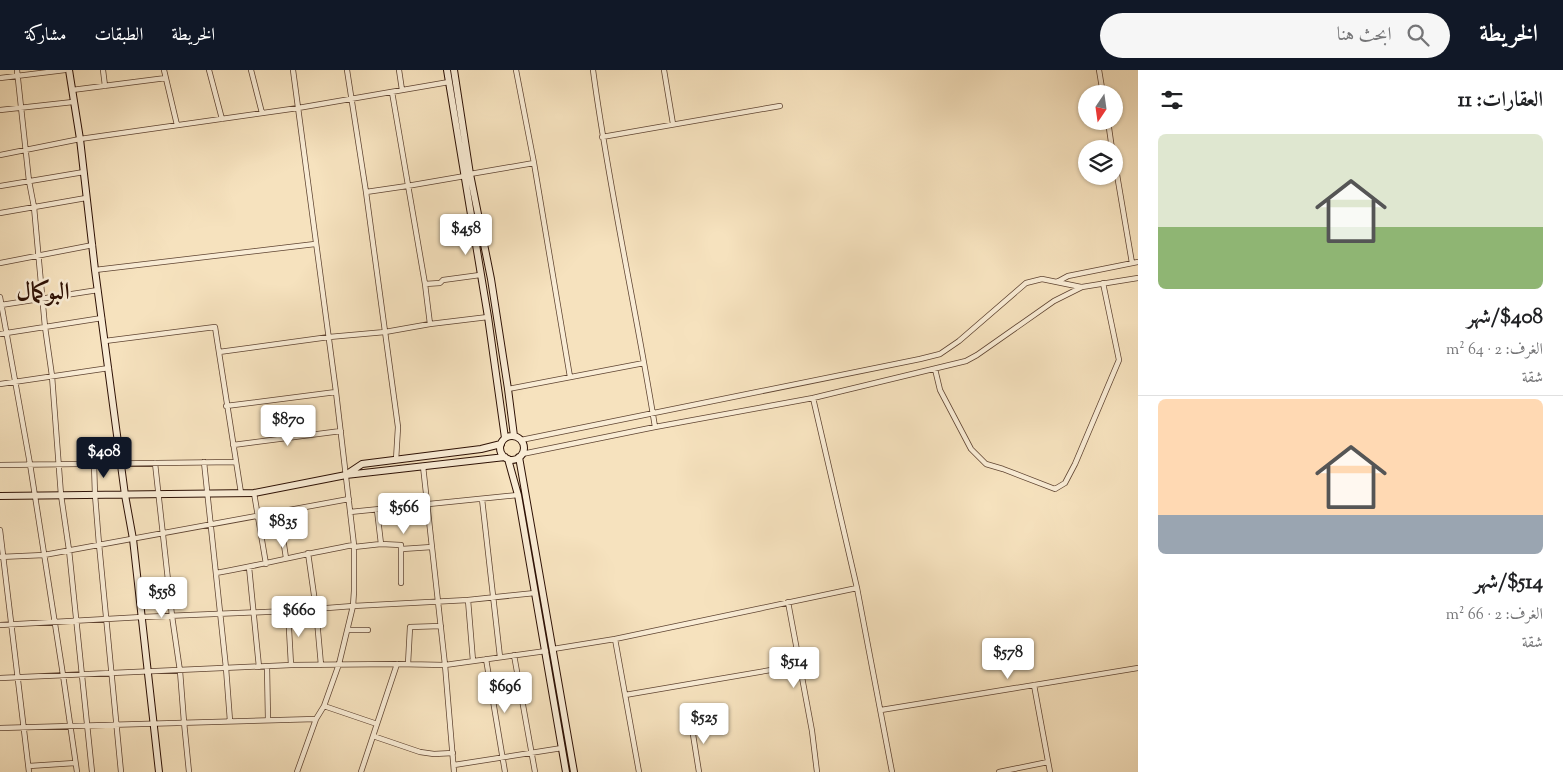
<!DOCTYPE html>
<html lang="ar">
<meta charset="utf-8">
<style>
body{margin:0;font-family:"Sorts Mill Goudy",Amiri,serif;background:#f6f6f6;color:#202124;direction:rtl;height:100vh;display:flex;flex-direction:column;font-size:19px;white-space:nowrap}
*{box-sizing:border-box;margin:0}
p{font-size:16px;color:#757577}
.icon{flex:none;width:28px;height:28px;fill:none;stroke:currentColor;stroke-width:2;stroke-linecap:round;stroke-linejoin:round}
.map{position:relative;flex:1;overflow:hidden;direction:ltr}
.side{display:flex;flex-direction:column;background:#fff;width:425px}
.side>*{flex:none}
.needle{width:32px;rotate:193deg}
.buttons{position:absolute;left:1078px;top:15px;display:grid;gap:10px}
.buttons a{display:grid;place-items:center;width:45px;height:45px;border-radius:50%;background:#fff;box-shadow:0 1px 4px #0004;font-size:25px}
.price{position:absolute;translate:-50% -42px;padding:0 11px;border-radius:5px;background:#fff;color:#222;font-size:16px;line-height:32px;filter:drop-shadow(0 1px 2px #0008)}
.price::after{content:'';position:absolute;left:50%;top:30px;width:15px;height:11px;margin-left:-8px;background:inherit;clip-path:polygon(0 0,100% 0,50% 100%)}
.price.active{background:#111827;color:#fff}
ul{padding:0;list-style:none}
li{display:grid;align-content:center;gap:10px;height:265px;padding:0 20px}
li+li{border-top:1px solid #e0e0e0}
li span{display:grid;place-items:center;height:155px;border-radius:8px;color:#555}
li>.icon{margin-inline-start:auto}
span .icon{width:90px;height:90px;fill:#fffc;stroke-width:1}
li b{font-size:21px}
h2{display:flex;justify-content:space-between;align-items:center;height:60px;padding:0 20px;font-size:21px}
header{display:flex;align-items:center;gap:30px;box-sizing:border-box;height:70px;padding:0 25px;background:#111827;color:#fff}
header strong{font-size:24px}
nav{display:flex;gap:28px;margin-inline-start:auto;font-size:18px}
.search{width:350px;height:45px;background:#f6f6f6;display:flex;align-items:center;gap:12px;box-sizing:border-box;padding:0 18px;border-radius:28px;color:#757577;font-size:19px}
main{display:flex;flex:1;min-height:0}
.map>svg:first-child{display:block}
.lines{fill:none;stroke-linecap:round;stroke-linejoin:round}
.street-casing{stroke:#5f4432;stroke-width:6}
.secondary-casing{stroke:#2d1004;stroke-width:8}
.street{stroke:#f9ecd5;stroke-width:4.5}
.secondary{stroke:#f9ecd5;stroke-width:6}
.labels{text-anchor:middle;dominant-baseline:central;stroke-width:5;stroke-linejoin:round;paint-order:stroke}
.district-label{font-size:24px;font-weight:bold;fill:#2d1004;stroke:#f9ecd5}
</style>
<header>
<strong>الخريطة</strong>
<div class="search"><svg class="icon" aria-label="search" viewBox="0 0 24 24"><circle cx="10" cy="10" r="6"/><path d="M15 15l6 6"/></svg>ابحث هنا</div>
<nav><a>الخريطة</a><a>الطبقات</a><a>مشاركة</a></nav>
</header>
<main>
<section class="side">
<h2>العقارات: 11<svg class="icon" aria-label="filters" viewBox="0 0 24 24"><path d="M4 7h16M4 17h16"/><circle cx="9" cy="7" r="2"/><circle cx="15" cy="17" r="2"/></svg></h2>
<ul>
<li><span style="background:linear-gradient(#dfe7d0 60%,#8fb573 0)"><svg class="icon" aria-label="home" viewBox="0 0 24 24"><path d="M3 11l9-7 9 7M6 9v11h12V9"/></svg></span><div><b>$408/شهر</b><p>الغرف: 2 · 64 m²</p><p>شقة</p></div></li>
<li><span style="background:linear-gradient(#ffd9b3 75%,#9aa5b1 0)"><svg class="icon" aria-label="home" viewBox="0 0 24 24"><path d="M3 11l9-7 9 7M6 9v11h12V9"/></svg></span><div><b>$514/شهر</b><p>الغرف: 2 · 66 m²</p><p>شقة</p></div></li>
</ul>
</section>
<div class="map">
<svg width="1138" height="702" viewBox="0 0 1138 702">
<rect width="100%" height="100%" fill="#f6e2be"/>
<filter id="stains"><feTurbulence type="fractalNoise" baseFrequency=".004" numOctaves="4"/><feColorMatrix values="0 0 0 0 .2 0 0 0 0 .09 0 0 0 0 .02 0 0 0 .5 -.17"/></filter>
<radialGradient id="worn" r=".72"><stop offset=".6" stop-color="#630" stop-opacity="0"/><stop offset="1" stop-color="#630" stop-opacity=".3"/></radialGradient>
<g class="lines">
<defs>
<path id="street" d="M17,0L29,111L34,137L45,257L52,306L61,425L69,480L92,702
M103,0L105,16
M164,0L177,55
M209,0L222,49
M251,0L262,43
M293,0L336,322L354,475V521L353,536L339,594L324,636L316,649L297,702
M347,0L366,122L398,357L396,390
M399,0L402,20
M516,0L534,93L570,307
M593,0C609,120 636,238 655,357
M664,0L673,54
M1099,0L1103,24
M0,8L65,0
M72,20L166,8
M392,22L425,214L430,254
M0,40L73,32
M1108,51L1112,79
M602,67L780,36
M0,85L80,69L298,38L449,12
M1114,87L1132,193
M470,104L534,93
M0,116L84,102
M366,122L407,116L465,106
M0,143L86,128
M0,193L93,175
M95,200L315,174
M1057,212L1068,206L1138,192
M425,214L440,213L443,210L480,205
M0,227L30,394L63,605L77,702
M1,235L98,220
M0,264L102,248
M105,271L215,257L241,423
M219,282L329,267L385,262L430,254L488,247
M935,299L940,320L971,379L986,394L1003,399L1055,419L1065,413L1075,394L1119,290L1103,213
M0,314L109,298
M508,319L644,293
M813,328L857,518L892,702
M226,336L336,322
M521,370L920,289L940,284L959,271L1026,213L1042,209L1081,217
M233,375L341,361
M522,384L655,357L813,328L966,291L977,285L1054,231L1082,217L1138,208
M204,392L226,598L230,651
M155,393L172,546L180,601L184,652L189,702
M94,394L95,425L99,474L121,702
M0,395L236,392
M423,396L445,595L454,702
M254,423L266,494
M482,429L500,587
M377,440L381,474
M279,442L286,488
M350,442L518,425
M0,460L29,702
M354,477L381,474L401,475V513
M402,479L432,477
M308,483L316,539L321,595
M0,487L44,485L349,429
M249,497L259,597
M216,503C262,495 307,483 354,475
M468,530L473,591
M788,532L812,661L817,702
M288,541L291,595
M0,555L142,547L288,541L353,536L468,530L535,523
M348,560H368
M615,569L639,702
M553,579L615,569L857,518
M514,585L535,702
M486,589L505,702
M408,594L410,557L441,556
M267,597L268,650
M0,608L291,595L397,594L445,595L546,581
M1034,615L1050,702
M625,625L800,595
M324,636L377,654
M881,640L1138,598
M691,652L699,702
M0,658L316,649
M373,666L420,682L434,684L453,683
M454,695L562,678
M29,696L75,693
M361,702L397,594
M999,702L1048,692"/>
<path id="secondary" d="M69,0L80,69L95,200L125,425L133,469L159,702
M447,0L488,247L505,368
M454,0L470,104L491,209L508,319L514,366
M500 378a12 12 0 1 1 24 0a12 12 0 1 1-24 0Z
M519,387L574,702
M508,389L518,425L566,702
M347,404L362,394L481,379L501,374
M0,426L254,423L346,405L505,387"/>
</defs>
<use href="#street" class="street-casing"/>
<use href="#secondary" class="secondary-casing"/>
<use href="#street" class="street"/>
<use href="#secondary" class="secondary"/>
</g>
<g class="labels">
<g class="district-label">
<text x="43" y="223">البوكمال</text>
</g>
</g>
<rect width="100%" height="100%" filter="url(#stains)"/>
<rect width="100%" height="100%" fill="url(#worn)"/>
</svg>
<div class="buttons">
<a><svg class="needle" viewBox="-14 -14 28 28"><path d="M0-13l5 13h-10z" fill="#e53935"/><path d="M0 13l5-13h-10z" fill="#757577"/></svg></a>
<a><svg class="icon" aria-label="layers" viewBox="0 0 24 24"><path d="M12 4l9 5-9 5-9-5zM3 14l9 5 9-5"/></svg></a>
</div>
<b class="price" style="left:466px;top:186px">$458</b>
<b class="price" style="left:288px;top:377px">$870</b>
<b class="price active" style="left:104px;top:409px">$408</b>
<b class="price" style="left:404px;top:465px">$566</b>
<b class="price" style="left:283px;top:479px">$835</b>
<b class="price" style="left:162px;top:549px">$558</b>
<b class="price" style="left:299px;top:568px">$660</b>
<b class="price" style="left:1008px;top:610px">$578</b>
<b class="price" style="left:794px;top:619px">$514</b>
<b class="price" style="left:505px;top:644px">$696</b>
<b class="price" style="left:704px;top:675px">$525</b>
</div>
</main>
